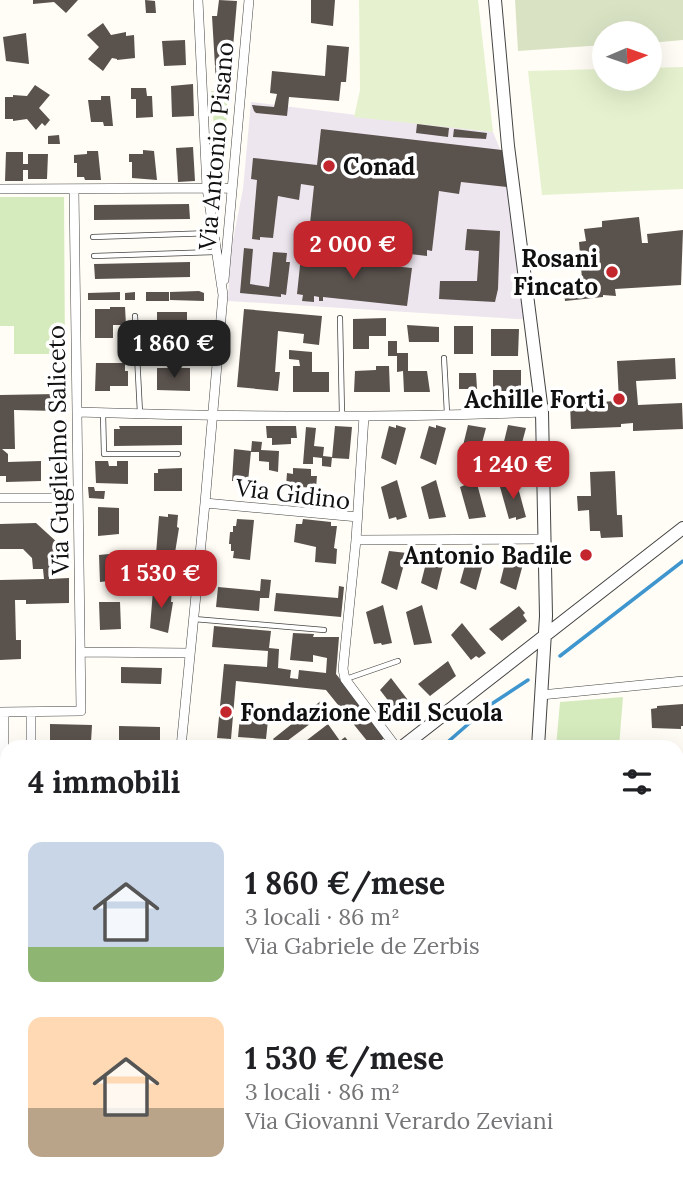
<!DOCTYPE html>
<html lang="it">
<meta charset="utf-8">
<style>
body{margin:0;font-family:Lora,serif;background:#f2f2f2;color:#202124;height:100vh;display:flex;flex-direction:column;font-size:26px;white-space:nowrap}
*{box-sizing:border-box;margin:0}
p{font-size:23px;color:#757577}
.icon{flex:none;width:38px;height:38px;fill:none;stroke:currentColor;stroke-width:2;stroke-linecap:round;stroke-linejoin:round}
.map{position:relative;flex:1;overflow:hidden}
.panel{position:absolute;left:0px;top:740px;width:684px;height:450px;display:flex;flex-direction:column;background:#fff;border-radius:21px 21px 0 0;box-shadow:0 7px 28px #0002}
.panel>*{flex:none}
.needle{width:46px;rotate:88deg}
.controls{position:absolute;left:592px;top:21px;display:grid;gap:14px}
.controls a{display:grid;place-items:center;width:70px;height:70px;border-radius:50%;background:#fff;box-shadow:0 7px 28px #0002;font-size:35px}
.price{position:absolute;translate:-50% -60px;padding:0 16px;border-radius:14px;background:#c4262e;color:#fff;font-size:23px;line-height:46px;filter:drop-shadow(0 2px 4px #0008)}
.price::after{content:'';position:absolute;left:50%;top:42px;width:21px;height:16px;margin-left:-10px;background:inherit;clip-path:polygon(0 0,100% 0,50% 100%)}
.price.current{background:#222;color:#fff}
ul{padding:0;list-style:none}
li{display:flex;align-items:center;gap:21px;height:175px;padding:0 28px}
li span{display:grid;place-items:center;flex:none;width:196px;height:140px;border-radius:14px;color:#555}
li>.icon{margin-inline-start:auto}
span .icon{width:84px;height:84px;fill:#fffc;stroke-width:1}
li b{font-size:30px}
h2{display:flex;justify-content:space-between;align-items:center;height:84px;padding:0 28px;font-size:30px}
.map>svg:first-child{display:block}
.industrial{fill:#eee6ef}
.green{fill:#d5ebbd}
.cemetery{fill:#d9e3c4}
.pitch{fill:#e6f2cf}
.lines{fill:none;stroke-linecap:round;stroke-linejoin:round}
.stream{stroke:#3f96cf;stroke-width:3.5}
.building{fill:#5a524d}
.service-casing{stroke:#444;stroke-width:6}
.minor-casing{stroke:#444;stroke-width:10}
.tertiary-casing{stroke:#444;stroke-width:14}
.service{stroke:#fff;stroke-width:4.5}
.minor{stroke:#fff;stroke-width:9}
.tertiary{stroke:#fff;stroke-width:12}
.poi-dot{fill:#c4262e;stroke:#fff;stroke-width:2.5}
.labels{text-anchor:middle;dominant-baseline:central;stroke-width:7;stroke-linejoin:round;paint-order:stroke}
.street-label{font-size:24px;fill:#111;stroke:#fff}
.poi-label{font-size:24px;font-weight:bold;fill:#111;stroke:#fff;text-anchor:end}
</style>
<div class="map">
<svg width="683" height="1189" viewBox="0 0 683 1189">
<rect width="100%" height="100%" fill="#fffdf5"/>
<path class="industrial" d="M251,102L493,132L518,193L534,320L228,301L230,255L243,189Z
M677,841H683V1164H677Z
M157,1183H496L495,1189H156Z"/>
<path class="green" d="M211,91H228L223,180L220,182L218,178Z
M0,197H64L65,354H14V326H0Z
M623,697L619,747H556L560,702Z"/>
<path class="cemetery" d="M515,0H683V40L649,43V33H604V45L518,51Z"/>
<path class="pitch" d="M359,0H478L493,132L354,117L360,90Z
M683,67V189L542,195L528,71L604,69V79H649V68Z"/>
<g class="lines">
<path class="stream" d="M560,656L683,561
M442,747L490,705L528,680
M0,859H7"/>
</g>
<path class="building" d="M33,0H78L66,13L54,2L33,4Z
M145,0L155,1L156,13H146Z
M219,0L237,1L230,82L216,83L212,16H217Z
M311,0H335L333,26L311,23Z
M103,23L111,35L126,32V36L134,35L135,58L117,60V59L112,58L103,71L88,59L99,47L87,35Z
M26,33L29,64L6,61L3,37Z
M185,40L186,65L164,66L162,41Z
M327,45L349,47L346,82H341L339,101L289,97L287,116L256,113L254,111L252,105L274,107L277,94L270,93L272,71L325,76Z
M193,84L194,116L172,117L171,86Z
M35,85L50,95L39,108L50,120L45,126L42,123L36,130L27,119L13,121V119H5V97H13V95L27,96Z
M131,88H146L147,96H152L153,117L136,118V99H131Z
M101,96H110L113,126H104L103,122H91L88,100H101Z
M417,124L449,128L448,137L416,133Z
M321,129L502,150L507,187L461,182L459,194L439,191L432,251L427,250V256L308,242L314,186L301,184L299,200L278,196L273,238L260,237V240L252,239L257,180L251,179L253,158L317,165Z
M454,129L487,133L486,139L453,137Z
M59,135L60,144H48V136Z
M193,147L195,181L178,182L176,148Z
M143,150L154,151L157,180L132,178V162H129V154H143Z
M87,151H98L101,180H85L84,177H77V163H74V155L87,154Z
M6,152H23V164H28V154H48L47,179H28V170H23V181H5Z
M189,204L190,219L94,220V205Z
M639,217L642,243H648L647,234L683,230L681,285L615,289L616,296L603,295V297L565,301L563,281L582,279L579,242L586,241L584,229L602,227V221Z
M467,229L500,231L498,289L495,302L439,299L440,281H477L479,251L465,250Z
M244,248L253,249L250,284L269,287L273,252L287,253L286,262H290L286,295L281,294V297L240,293Z
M301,256L412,268L407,306L323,297V301H319V297L314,296V302L302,301L303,295L297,294Z
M190,262V277L95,279L94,264Z
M199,291L204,293V301L170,300V292Z
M120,292V300H88V293Z
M135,292V300H125V293Z
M146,292H169V301H146Z
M110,307H125L126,325H113V338H95V309H110Z
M244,309L322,316L319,345L303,343L304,334L278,331L275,372H280L278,391L237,387Z
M157,312H187V320H190V335H172V340H157Z
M386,318V336H369V349H353V319Z
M407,325L439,327V342H409Z
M454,326H473V354H454Z
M491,329H519L518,356H491Z
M388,341H397V353H408V371H427L430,392H404L403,371L397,372V356H388Z
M289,350L312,352V372H329V392H293V366H300L299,360L289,359Z
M675,358L676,379L636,381L638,405L682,403L683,429L633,431V423L621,424V427L571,429L570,403L619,401L617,361Z
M96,363H125V371H128V386H110V391H95Z
M376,366H389L390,392H354L355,371L376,370Z
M157,368H171V371H179V368H190V391L157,390Z
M493,370H521V386H516V391H493Z
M459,373H476L477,389H459Z
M57,394V411L14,410L15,449H2L8,454V462L41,461V481L6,482V476H0V395Z
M396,425L406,428L396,465L381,458L389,426L396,428Z
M436,425L446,428L436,465L420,458L429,426L436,428Z
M468,425L486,428L476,465L460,458Z
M508,425L526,428L516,465L506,463L507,460L500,458Z
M119,426H182V445L114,446V429H120Z
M266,426H296L297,438H291V444L272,445V438H267Z
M335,426L352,427L349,459L332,458Z
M306,427L316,428L314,446L324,447L323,456L332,457L331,467L322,466V458L313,457V464H303Z
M252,441L262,442L261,450L279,451L278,472L269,470V462L259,461V452H251Z
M234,449L251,451L248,482L232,481Z
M95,461H108L109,466H117V461H128V484L96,483Z
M182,468V491H154V473H158V469Z
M293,468L311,469V476H317L316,488L286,486L287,473L293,474Z
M615,471L617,515H622L623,537L601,538L600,531H590L589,510L578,511L577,496H591L590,472Z
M397,480L407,517L397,520L396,517L389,519L381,487Z
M436,480L446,517L429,519L421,487Z
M476,480L486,517L469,519L460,487Z
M516,480L526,517L516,520V517L509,519L500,487Z
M88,487H94L95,491H105L104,499L89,498Z
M98,507L119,508V534L98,536Z
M168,514L178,515L177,527L179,528L174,559L165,558V555L156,554L159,516L168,517Z
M237,519L254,520L250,560L233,558L234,551H231V544H229L230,532H233V526H236Z
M303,519L331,522V526H337L334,548L337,549L336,564L315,562L316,547L294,542L296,524H302Z
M36,523L59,544V568L49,569V579L69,578V603L26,604V600H15L16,640H21V659L0,660V580L44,579L43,569H33L32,558L23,549H0V524Z
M476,550L486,553L476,590L460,583L469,551L476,553Z
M517,550L526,553L516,590L500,583L508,551L516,553Z
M139,551H148V571H139Z
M389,551L407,553L397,590L381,583Z
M429,551L446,553L437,590L421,583Z
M109,554L118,555L119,580L100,582L99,555Z
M261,579L271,580L269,598H260L259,611L216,607L218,587L260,591Z
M339,586L344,587L341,617L274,611L276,593L338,598Z
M162,588L172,589L171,602H173L168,633L150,628L153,590L162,591Z
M99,602H120L121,629L100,630Z
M383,605L392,643L382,645L381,643L374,644L366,612Z
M422,605L432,643L414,645L406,612Z
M519,606L525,613L523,615L527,621L502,641L489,629Z
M462,623L486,653L479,658L476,656L471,660L451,635Z
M214,626L271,631L269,648L279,649L278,668L291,670L290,678L298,679L299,670L326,673L327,658L313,655V662L290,660L293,633L314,634L313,637H339L336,674L386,737L372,747L326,690L236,681L231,739L217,738L224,664L267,667L268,651L212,647Z
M448,661L456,676L430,696L418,684Z
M121,667L162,668L161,684L121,683Z
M391,678L414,708L407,714L405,712L400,716L380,690Z
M322,700L330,709L279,747L273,739Z
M683,704V726H681V729L652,728L651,709L657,708V706Z
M240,717L268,720L266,739L238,737Z
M50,724L92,725L91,742L50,741Z
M328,724L340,741L345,737L353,747H298Z
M119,726L160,727V743L119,742Z
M677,854H683V1119H677Z
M0,899H7V921L0,920Z
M0,926H3V940H7V958H0Z
M11,1183H30L31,1187L13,1189Z
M191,1183H283L320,1187V1189H190Z
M375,1183H499L498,1187H491L490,1189H375Z"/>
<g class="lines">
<defs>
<path id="service" d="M93,237L213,233
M94,256L215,252
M135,316L140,413
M340,318L342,415
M444,358L447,413
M103,414L104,454H178
M194,619L324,630
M346,679L398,661"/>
<path id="minor" d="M0,189L231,188
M224,280L249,0
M77,412C232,417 387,418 542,412
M364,416L356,540L343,669L345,679L396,747
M0,498H77
M205,503L358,517
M356,540L544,539
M80,652L190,653
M541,695L683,681
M0,712L81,711L74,189
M31,747V712
M181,747L205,503L223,295L207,188L198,0
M677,829H683
M4,842V712
M0,1069L7,1068
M0,1151L2,1189
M119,1183L125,1189
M91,1189L107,1183
M138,1189V1183"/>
<path id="tertiary" d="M495,0L508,146L542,412L546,616L538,747
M402,747L683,528
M0,842H7
M677,1177H683
M511,1189L512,1183"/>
</defs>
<use href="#service" class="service-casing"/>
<use href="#minor" class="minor-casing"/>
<use href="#tertiary" class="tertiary-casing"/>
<use href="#service" class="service"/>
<use href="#minor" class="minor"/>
<use href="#tertiary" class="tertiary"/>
</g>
<g class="poi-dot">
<circle cx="329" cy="166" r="7"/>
<circle cx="612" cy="272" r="7"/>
<circle cx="619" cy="399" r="7"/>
<circle cx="586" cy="555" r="7"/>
<circle cx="226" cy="712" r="7"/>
</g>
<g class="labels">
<g class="street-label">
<text transform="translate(216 146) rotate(-85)">Via Antonio Pisano</text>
<text transform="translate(58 450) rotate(-91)">Via Guglielmo Saliceto</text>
<text transform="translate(293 494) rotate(7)">Via Gidino</text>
</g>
<g class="poi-label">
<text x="343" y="166" text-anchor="start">Conad</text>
<text x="598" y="258">Rosani<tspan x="598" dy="28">Fincato</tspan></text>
<text x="605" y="399">Achille Forti</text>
<text x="572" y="555">Antonio Badile</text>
<text x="240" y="712" text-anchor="start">Fondazione Edil Scuola</text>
</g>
</g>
</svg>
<div class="controls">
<a><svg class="needle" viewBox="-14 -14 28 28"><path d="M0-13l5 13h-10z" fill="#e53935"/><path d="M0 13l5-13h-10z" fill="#757577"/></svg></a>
</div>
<b class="price" style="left:353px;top:281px">2 000 €</b>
<b class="price current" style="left:174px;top:380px">1 860 €</b>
<b class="price" style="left:513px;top:501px">1 240 €</b>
<b class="price" style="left:161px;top:610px">1 530 €</b>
<section class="panel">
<h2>4 immobili<svg class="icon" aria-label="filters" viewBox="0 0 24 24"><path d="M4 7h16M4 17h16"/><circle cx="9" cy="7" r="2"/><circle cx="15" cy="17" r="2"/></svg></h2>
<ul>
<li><span style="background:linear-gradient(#c9d6e8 75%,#8fb573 0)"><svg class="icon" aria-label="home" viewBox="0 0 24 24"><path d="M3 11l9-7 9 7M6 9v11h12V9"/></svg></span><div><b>1 860 €/mese</b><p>3 locali · 86 m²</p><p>Via Gabriele de Zerbis</p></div></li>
<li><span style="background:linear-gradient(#ffd9b3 65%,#b9a48a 0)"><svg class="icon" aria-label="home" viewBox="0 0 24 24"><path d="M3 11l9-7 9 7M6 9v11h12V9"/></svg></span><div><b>1 530 €/mese</b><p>3 locali · 86 m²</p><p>Via Giovanni Verardo Zeviani</p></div></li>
</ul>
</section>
</div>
